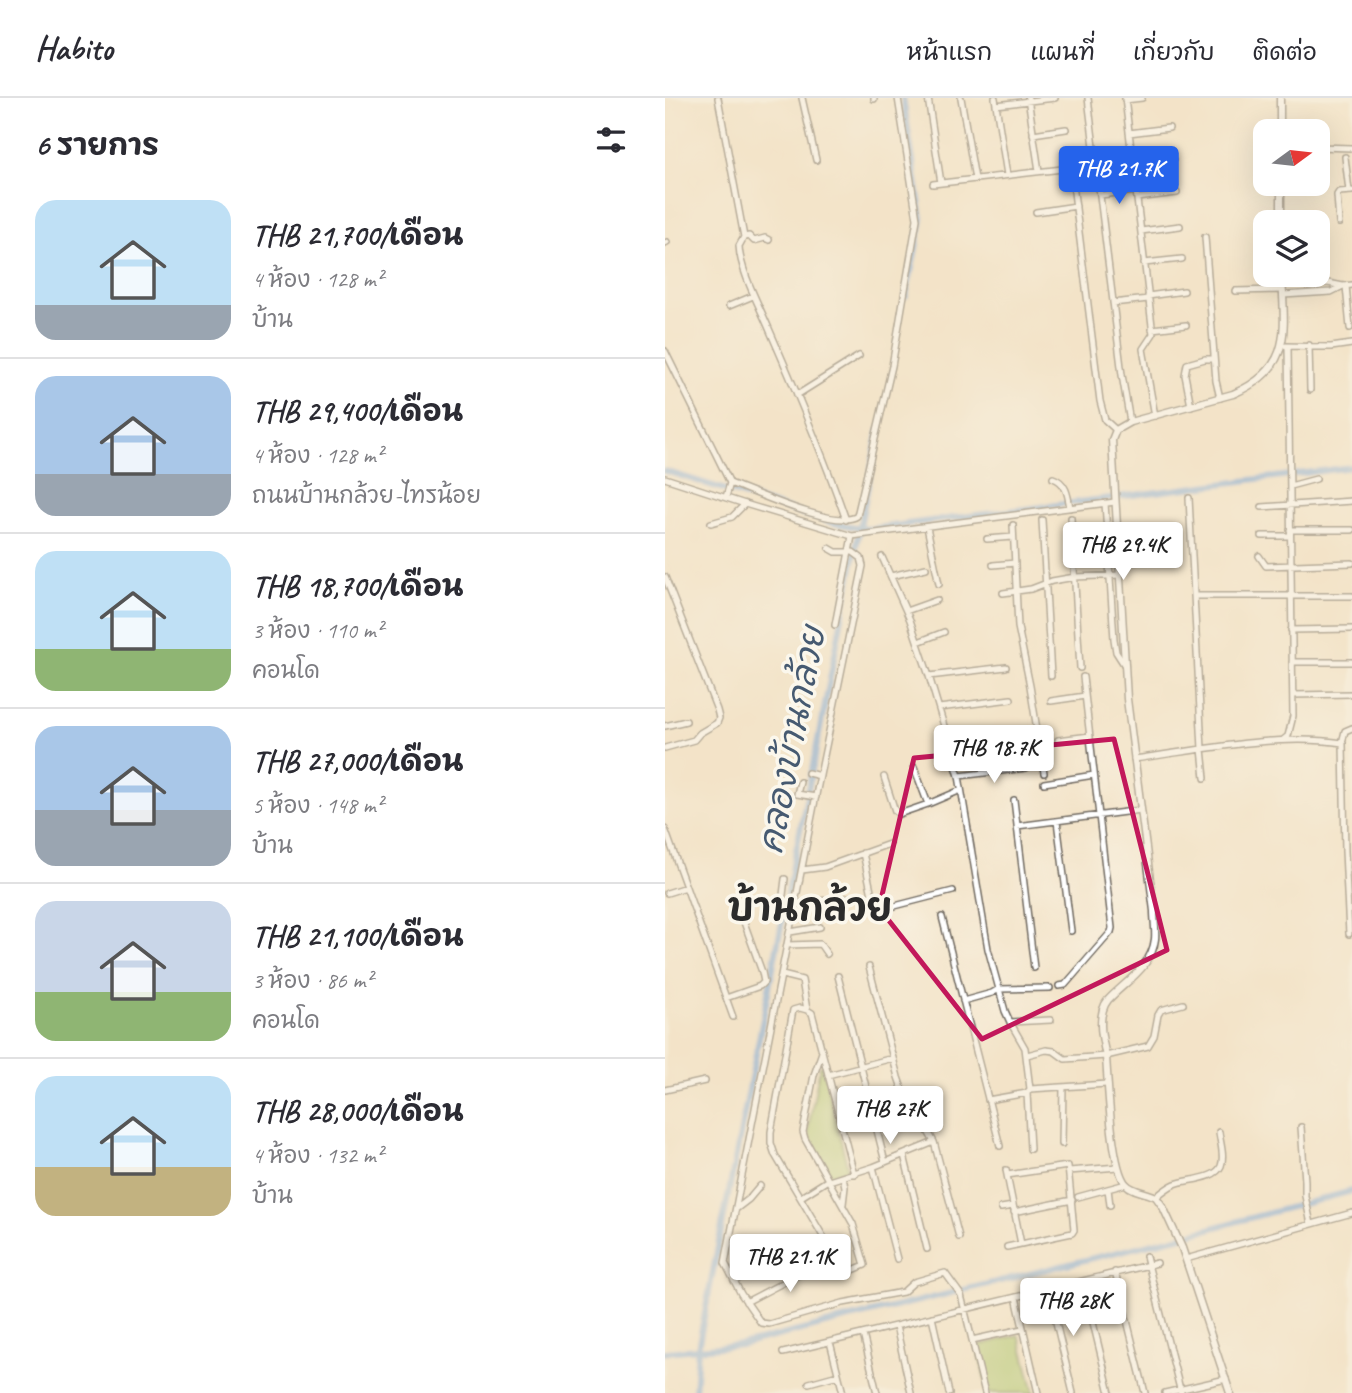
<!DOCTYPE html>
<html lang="th">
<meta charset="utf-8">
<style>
body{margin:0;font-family:Caveat,"Playpen Sans Thai",sans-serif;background:#f7f7f7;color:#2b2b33;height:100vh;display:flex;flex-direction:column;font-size:26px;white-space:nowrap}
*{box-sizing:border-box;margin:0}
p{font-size:23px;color:#7c7c81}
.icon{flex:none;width:38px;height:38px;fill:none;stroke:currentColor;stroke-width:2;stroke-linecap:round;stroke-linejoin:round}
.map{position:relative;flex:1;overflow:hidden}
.drawer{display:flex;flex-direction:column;background:#fff;width:665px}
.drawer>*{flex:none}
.needle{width:46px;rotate:75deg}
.controls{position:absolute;left:588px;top:21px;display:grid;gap:14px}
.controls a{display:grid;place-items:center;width:77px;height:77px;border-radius:14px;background:#fff;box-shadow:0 7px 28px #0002;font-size:35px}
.price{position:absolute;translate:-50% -60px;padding:0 16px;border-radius:7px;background:#fff;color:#222;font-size:23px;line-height:46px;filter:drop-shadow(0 2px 4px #0008)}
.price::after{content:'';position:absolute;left:50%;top:42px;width:21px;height:16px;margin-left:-10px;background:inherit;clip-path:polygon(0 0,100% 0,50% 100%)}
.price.selected{background:#2563eb;color:#fff}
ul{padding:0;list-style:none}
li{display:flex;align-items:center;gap:21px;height:175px;padding:0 35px}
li+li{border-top:2px solid #e1e1e2}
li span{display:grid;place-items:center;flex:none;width:196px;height:140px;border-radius:21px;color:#555}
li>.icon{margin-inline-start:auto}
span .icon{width:84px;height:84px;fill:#fffc;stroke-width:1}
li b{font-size:30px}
h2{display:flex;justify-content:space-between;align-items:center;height:84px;padding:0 35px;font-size:30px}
header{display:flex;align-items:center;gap:42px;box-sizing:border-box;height:98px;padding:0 35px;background:#fff;border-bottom:2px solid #e1e1e2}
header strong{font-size:33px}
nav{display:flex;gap:38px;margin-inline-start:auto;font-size:24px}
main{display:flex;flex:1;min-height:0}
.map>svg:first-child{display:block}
.green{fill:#acc76d;stroke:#6c794c;stroke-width:2}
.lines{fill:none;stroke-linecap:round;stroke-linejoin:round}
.canal{stroke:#6ea0d9;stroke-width:6}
.minor-casing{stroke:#716b62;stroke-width:8}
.tertiary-casing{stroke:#716b62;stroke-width:9}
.minor{stroke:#fff;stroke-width:5}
.tertiary{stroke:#fff;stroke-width:6}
.marked{fill:none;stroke:#c2185b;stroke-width:5;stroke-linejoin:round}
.labels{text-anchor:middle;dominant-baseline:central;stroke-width:7;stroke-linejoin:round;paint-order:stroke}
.water-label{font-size:35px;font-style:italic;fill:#465a71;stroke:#fbf7ec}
.quarter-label{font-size:37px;font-weight:bold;fill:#2b2b2b;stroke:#fbf7ec}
</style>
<header>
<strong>Habito</strong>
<nav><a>หน้าแรก</a><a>แผนที่</a><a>เกี่ยวกับ</a><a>ติดต่อ</a></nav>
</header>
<main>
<section class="drawer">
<h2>6 รายการ<svg class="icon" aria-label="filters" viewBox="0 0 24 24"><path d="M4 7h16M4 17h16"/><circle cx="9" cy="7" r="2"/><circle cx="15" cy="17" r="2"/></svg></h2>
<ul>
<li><span style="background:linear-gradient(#bfe0f5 75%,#9aa5b1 0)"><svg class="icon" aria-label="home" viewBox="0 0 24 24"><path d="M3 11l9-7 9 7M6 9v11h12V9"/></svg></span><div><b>THB 21,700/เดือน</b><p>4 ห้อง · 128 m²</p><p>บ้าน</p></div></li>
<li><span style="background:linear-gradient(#a9c7e8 70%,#9aa5b1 0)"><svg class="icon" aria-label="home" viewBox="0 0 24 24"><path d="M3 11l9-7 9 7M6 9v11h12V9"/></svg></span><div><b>THB 29,400/เดือน</b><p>4 ห้อง · 128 m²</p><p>ถนนบ้านกล้วย-ไทรน้อย</p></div></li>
<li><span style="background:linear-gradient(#bfe0f5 70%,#8fb573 0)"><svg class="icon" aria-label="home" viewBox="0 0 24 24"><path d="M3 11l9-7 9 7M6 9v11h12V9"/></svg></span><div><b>THB 18,700/เดือน</b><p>3 ห้อง · 110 m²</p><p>คอนโด</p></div></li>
<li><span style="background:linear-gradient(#a9c7e8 60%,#9aa5b1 0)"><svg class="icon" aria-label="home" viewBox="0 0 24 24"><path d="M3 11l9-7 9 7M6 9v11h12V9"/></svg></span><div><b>THB 27,000/เดือน</b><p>5 ห้อง · 148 m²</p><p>บ้าน</p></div></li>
<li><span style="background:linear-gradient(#c9d6e8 65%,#8fb573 0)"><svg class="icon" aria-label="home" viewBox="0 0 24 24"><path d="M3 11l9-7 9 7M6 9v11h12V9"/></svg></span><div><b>THB 21,100/เดือน</b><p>3 ห้อง · 86 m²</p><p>คอนโด</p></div></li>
<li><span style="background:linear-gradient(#bfe0f5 65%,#c2b280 0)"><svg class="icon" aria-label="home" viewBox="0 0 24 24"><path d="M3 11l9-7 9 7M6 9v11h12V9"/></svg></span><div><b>THB 28,000/เดือน</b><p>4 ห้อง · 132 m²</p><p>บ้าน</p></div></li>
</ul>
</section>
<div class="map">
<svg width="687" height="1295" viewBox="0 0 687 1295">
<rect width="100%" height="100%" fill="#fbf7ec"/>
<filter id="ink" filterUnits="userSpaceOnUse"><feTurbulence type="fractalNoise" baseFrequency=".0143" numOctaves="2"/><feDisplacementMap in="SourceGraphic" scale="14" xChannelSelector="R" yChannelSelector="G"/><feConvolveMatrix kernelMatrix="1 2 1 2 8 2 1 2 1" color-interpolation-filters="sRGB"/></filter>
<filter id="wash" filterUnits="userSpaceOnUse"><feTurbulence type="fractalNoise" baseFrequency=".00686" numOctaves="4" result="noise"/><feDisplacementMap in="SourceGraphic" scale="28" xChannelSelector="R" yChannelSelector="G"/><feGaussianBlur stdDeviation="1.57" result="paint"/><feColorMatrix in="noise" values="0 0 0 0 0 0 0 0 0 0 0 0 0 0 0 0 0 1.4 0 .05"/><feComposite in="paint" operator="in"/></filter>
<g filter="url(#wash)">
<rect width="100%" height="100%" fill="#f3e3c8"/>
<path class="green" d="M157,967L183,1071L166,1077L144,1038L143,1031L155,968Z
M353,1237L355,1240L369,1295H323L312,1248Z"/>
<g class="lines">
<path class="canal" d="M238,0L257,121L241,198
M0,373L167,425L203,431L687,369
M0,1254L76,1247L517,1138L687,1093
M30,1295L33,1250L214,332"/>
</g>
</g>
<g filter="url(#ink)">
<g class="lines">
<defs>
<path id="minor" d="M53,0L79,139L74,148C75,173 95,209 105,233C132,295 159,358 181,422
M137,0L151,62
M209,0V1
M263,0L276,85
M296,0L310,81
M330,0L342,77
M363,0L374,73
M423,0L457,277L465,324
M460,0L488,236L478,251L490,318
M460,2L477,0
M331,7L390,0
M464,35L504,30
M368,36L401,31
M653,49L687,50
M680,59L684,93
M468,67L508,62
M268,86L406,70L435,303L440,322L451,332
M435,97L471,93
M472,100L512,95
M371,114L411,108
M674,125L672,97L674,94L687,93
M476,133L515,128
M79,139L84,138L89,143L100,140L104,142
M540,139L551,283L555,300
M0,145L2,144
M479,165L517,161
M617,187L663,185L678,188L687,187
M681,188L685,230
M570,193L617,192
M618,197L666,194L678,188
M483,198L519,193
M448,205L483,201
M64,208L88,198
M487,231L521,227
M644,247L645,292
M621,248L666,249L687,246
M0,253L65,385L61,399
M132,297L194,258
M526,308L520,277L522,266L540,261H549
M0,380L80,406L187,438L450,404
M388,380C401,384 403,397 405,410
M65,385C89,394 173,432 192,418L227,268L252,121L233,0
M625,388L651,381
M524,400L537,651L540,680
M440,405L449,541L451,554L460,568
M597,409L687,403
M406,420L415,570
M377,422L386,578
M46,425L67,419L80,406
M348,427L353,529L365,588L379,675
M262,429L274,486
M625,432H687
M597,438H625
M322,441L348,439
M164,450L171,454H188L196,460L198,468L152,692L60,1165L76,1196L96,1225L104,1226L178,1205L238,1194L249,1184L280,1175L296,1197L320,1295
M594,458L601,468L687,465
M217,459L245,522L264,578L294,678L323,851L340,913L345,924L360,950L365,991
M328,467L350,465
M226,478L261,470
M0,479L52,612L54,620L52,625L35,635L29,642L0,650
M338,495L366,491L387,483L410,479L455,477
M529,498H687
M241,513L272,502
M170,527L187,438
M626,532L687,531
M253,544L279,534
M627,564H687
M264,578L341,569
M628,597L687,596
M386,603L420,598
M274,610L346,601
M0,628L21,623
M283,642L354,634
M393,642L425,638
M618,642L623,638L628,618L623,249
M677,645L680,633L687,630
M469,661C536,652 611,635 678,645L680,753L684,836
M249,669L263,706
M143,675L155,678
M294,678L361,670
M219,679L230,713L234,716L263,706L296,692
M135,684L132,696L151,699
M379,685L429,677
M349,702L369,870
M392,723L406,833
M352,728L476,712
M0,731L68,919
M198,755L207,797L211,805L222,810L288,793
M137,772L160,769L224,746
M120,781L118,797L114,804L115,808L129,810
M2,795L21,789
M130,806L196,798
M277,819L335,1048
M125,834L155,829
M122,847L155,846L162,856
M204,869L233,979L240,999L257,1023L269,1044L294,1139
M117,877L137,882L142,912L147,915L189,1076
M173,878L220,1064
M394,888L400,887L446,834L447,830L418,579
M61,900L95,888L99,884L97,874L76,816
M298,903L327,895L334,891L385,890
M142,912L135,910L128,912L106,1034V1045L110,1057L178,1172L182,1173L188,1172L200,1167L188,1126L140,1041L138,1034L149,977L157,954
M345,924L386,922
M362,957L381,952L389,953L400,961L441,958L483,948L489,938L493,917L496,912L518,906
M163,977L228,960
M0,992L40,983
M362,995L365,1051
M323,1002L362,995L365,991L442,986
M636,1029L640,1083V1098L646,1126
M397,1046L398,989
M239,1057L262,1151
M208,1069L232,1161
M341,1072L356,1146
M404,1073L453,1069
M178,1079L180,1089L178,1106
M164,1083L208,1069L269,1044
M443,1091L445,1107
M136,1099L163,1082
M413,1099L461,1086
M491,1099C497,1094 503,1089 510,1086C522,1081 550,1082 556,1068C560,1058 555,1044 554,1034
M336,1110L348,1108
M71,1111L84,1101L95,1088
M349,1114L407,1102
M342,1149L407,1135L409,1132L403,1068L342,1077
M481,1158L516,1295
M521,1161L687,1115
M450,1174L480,1295
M69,1183L104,1164
M418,1183L445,1295
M383,1191L408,1295
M351,1199L373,1295
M81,1204L156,1165
M267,1219L284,1295
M231,1228L246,1295
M198,1236L212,1295
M307,1242L357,1231
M165,1244L178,1295
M118,1255L492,1165
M144,1285L173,1277
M500,1295L561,1281"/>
<path id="tertiary" d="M615,33V0
M616,86V124
M565,1295L517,1150L498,1109L491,1099C482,1094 468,1094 461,1086C446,1070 443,984 441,959C439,948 436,938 436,927C436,917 437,909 443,902C461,883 487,869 490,841C491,832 489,823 489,813L462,601L447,342L451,332L465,324L568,296C629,270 619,232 617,177"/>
</defs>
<use href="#minor" class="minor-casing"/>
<use href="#tertiary" class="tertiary-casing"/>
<use href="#minor" class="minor"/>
<use href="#tertiary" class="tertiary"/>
</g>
</g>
<path d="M0 0H687V1295H0ZM449,641L502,852L317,941L214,810L249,660Z" fill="#f3e3c8" fill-opacity=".55" fill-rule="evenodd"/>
<path class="marked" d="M449,641L502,852L317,941L214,810L249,660Z"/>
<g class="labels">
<g class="water-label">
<text transform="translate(127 642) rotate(-79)">คลองบ้านกล้วย</text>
</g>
<g class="quarter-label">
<text x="145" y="809">บ้านกล้วย</text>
</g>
</g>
</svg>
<div class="controls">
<a><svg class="needle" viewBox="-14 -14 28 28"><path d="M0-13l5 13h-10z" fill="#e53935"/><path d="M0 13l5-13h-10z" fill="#7c7c81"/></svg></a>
<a><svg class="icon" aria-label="layers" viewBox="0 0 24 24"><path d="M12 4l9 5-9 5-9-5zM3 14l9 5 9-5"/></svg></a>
</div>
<b class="price selected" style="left:454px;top:108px">THB 21.7K</b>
<b class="price" style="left:458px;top:484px">THB 29.4K</b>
<b class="price" style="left:329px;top:687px">THB 18.7K</b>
<b class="price" style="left:225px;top:1048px">THB 27K</b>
<b class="price" style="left:125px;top:1196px">THB 21.1K</b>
<b class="price" style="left:408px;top:1240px">THB 28K</b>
</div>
</main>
